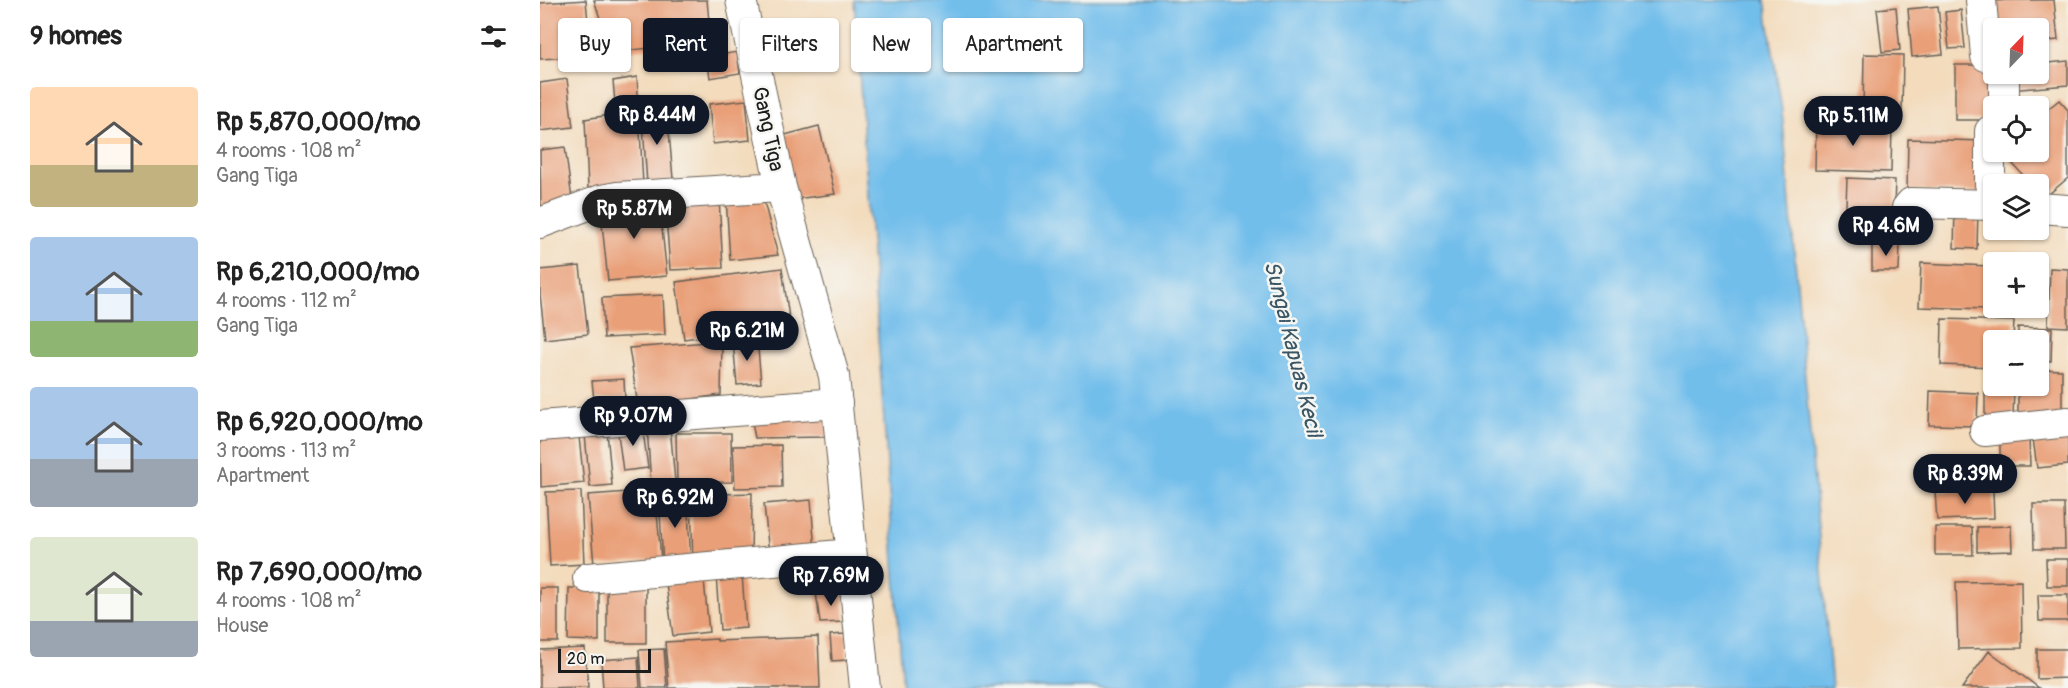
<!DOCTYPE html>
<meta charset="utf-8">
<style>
body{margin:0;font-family:Pangolin,sans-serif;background:#f6f6f6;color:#222;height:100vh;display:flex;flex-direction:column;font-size:22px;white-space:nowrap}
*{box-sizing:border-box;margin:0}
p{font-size:20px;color:#767676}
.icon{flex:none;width:33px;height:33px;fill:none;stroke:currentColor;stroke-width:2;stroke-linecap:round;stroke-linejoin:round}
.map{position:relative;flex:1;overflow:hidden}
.panel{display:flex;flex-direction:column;background:#fff;width:540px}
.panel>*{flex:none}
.hud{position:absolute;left:18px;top:18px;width:570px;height:54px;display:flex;gap:12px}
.needle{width:39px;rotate:23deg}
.fabs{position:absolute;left:1443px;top:18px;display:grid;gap:12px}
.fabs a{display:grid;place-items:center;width:66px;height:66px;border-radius:6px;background:#fff;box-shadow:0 2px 4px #0004;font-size:30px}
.scale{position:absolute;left:18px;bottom:15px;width:93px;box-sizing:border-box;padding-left:6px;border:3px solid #1c1c1c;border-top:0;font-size:16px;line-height:21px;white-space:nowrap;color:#1c1c1c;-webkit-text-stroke:4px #f6f6f2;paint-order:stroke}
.price{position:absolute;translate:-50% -51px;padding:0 14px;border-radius:21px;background:#111827;color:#fff;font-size:20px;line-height:39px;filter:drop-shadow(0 2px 3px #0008)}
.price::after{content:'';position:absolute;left:50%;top:36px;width:18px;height:14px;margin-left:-9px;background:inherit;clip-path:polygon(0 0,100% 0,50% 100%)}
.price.on{background:#222;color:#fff}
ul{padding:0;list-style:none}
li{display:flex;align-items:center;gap:18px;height:150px;padding:0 30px}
li span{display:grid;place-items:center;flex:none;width:168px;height:120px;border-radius:6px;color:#555}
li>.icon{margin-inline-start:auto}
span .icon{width:72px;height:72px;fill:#fffc;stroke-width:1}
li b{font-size:26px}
h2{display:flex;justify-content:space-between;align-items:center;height:72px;padding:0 30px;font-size:26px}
.pill{padding:0 21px;border-radius:6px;background:#fff;box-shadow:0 2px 4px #0004;font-size:21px;line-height:54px}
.pill.on{background:#111827;color:#fff}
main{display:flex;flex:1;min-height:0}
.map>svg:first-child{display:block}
.water{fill:#72beeb;stroke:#476d84;stroke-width:1.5}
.building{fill:#e99f77}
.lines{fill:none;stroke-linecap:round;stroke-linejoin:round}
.minor-casing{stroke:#675f54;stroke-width:32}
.minor{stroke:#fff;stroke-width:30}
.labels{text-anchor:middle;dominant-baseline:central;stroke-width:5;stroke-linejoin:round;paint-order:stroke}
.street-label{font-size:21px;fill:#1c1c1c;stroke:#f6f6f2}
.water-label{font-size:22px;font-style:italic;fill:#3a5564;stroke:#f6f6f2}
</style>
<main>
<section class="panel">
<h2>9 homes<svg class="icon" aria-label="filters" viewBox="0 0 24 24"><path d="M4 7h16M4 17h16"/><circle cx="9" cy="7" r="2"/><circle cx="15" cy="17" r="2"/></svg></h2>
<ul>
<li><span style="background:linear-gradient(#ffd9b3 65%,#c2b280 0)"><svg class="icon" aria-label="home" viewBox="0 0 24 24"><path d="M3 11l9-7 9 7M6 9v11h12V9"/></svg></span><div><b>Rp 5,870,000/mo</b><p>4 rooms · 108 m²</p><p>Gang Tiga</p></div></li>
<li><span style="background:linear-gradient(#a9c7e8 70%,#8fb573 0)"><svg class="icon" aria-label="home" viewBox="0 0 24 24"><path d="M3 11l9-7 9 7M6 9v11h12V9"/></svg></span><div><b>Rp 6,210,000/mo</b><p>4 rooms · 112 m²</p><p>Gang Tiga</p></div></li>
<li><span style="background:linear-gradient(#a9c7e8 60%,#9aa5b1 0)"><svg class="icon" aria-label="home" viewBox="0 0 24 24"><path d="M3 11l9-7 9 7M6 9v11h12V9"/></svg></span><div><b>Rp 6,920,000/mo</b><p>3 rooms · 113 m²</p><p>Apartment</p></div></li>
<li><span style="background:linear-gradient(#dfe7d0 70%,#9aa5b1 0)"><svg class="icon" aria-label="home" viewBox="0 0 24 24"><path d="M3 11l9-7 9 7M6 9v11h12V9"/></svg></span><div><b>Rp 7,690,000/mo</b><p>4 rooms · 108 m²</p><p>House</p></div></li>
</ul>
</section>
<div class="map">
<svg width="1528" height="688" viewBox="0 0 1528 688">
<rect width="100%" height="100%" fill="#f6f6f2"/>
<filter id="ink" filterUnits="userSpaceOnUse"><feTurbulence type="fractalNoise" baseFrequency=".0167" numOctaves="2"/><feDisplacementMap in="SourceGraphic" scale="12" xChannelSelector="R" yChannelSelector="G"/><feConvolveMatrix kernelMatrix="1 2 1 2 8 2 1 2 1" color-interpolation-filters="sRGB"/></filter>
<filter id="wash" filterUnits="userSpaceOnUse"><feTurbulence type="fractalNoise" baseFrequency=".008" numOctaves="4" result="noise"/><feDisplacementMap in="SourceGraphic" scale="24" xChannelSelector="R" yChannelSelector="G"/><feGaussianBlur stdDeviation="1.35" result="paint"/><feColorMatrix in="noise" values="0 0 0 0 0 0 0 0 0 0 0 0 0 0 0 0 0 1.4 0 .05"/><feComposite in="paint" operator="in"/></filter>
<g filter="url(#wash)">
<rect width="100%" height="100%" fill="#f3dbbc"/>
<path class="water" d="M314,0H1225L1242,111L1292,688H363Z"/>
<g id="blocks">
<path class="building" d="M46,0L51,56L0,59V3Z
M54,0H167L171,42L71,52Z
M1467,0H1514L1518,40L1498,42V28H1454L1446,2Z
M1398,6L1403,54L1372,57L1368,9Z
M1356,7L1360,50L1342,52L1337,9Z
M1421,10L1425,48L1409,49L1405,12Z
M197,52L200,73L170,78L167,57Z
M1324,54L1363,55L1362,113L1323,112Z
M1528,61V85L1470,90L1468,74H1498V64Z
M1415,65H1454V120H1415Z
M97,77L103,184L48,189L45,119L76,114L73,81Z
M27,79L33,127L0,131V83Z
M206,100L210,140L173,144L169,104Z
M1519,100L1528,110V178L1503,199L1498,194V184H1491L1462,152H1498V117Z
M127,108L133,179L107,184L102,112Z
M1276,121L1352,124L1351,172L1275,170Z
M279,126L295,194L255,199L241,136Z
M1368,139L1446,141L1445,192L1367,190Z
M25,147L33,207L1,211L0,150Z
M1307,178L1355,180L1353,234L1305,233Z
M179,198L183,268L130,270L125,201Z
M186,198H223L238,255L190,260Z
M119,200L127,276L68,281L60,205Z
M1415,209L1438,210L1437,249L1414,248Z
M1332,242L1360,243L1359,271H1332Z
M1462,255L1502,257L1500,305H1498V262H1462Z
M1381,263L1449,266L1448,309L1379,307Z
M40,266L48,334L5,339L0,294V270Z
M242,268L250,325L144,339L136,282Z
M1510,268L1528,269V327L1508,326Z
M123,295L125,335L64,338L62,298Z
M1402,319L1474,321L1473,340H1454V367L1401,365Z
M1478,327L1512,328L1511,361L1498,360V340H1478Z
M217,338L221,383L197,385L193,341Z
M182,341L181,395L98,406L89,348Z
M1498,369L1522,370V418L1478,417V386H1498Z
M84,379L85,399L54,400L52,381Z
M1445,384L1474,386L1473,420H1445Z
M1390,391L1438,393L1437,426L1389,425Z
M288,412L287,437L215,438L211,418Z
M102,423L108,468L83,471L77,426Z
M130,425L135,482L111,484L107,427Z
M1528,427V465L1497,468L1492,431Z
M38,428L44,483L1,487L0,432Z
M67,432L72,485L50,487L45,435Z
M136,433H191L192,482L137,483Z
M1489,437L1490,466H1460V438Z
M241,445L242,487L195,488L193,446Z
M115,490L121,559L54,565L48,495Z
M1453,490L1454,518L1397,520L1395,492Z
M41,491L44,564L10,566L6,492Z
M212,493L211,558L153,564L151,495Z
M147,494L151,563L123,565L119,495Z
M271,500L275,551L229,555L224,504Z
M1493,504H1524L1525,549H1494Z
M1471,526L1472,551L1437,552V527Z
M1395,527H1432L1433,555H1395Z
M1506,559H1528V586H1507Z
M202,574L206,628L180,630L176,575Z
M67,580L106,581V643H67Z
M164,580L169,632L133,636L126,584Z
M1481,581L1482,648L1418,649L1416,582Z
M0,588H18V642H0Z
M29,588H59V641L28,640Z
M303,591L305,622L280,623L276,592Z
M1498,595H1528V621H1499Z
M307,634V660L292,661L290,635Z
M278,637L280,688H129L125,642L177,639V641Z
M45,648L48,687L0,688V650Z
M124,649L127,688H102L99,650Z
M1497,649H1528V678L1497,679Z
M1449,651L1499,688H1422Z
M98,657L100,688H63L61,660Z"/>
</g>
</g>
<g filter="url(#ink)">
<use href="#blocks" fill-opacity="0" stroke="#675f54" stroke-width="1.5"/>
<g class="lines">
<defs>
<path id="minor" d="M201,0L241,187L294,376L325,688
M1441,0L1446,56L1454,57
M1464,74V106
M1450,184V131H1454
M1367,208L1371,203L1454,205
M1498,208L1528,210
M0,223L61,200L77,197L241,187
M0,426L297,403
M1445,431L1528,422
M48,578L311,554"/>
</defs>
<use href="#minor" class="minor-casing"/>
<use href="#minor" class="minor"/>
</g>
</g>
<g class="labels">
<g class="street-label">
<text transform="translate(228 129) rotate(78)">Gang Tiga</text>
</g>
<g class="water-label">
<text transform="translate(753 349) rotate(76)">Sungai Kapuas Kecil</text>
</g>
</g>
</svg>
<div class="fabs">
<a><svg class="needle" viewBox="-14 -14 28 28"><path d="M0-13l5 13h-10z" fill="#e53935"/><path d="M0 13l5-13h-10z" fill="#767676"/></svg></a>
<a><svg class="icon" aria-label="locate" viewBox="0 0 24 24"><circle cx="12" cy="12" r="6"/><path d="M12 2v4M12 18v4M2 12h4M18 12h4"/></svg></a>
<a><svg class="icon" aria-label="layers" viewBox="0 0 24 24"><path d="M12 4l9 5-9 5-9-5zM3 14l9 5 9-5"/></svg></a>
<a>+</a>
<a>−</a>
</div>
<div class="scale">20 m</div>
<b class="price" style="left:117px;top:146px">Rp 8.44M</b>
<b class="price" style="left:1313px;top:147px">Rp 5.11M</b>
<b class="price on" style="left:94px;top:240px">Rp 5.87M</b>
<b class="price" style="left:1346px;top:257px">Rp 4.6M</b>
<b class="price" style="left:207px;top:362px">Rp 6.21M</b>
<b class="price" style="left:93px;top:447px">Rp 9.07M</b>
<b class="price" style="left:1425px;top:505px">Rp 8.39M</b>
<b class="price" style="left:135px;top:529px">Rp 6.92M</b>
<b class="price" style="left:291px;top:607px">Rp 7.69M</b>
<div class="hud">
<a class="pill">Buy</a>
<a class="pill on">Rent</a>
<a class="pill">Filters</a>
<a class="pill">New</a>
<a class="pill">Apartment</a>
</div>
</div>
</main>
